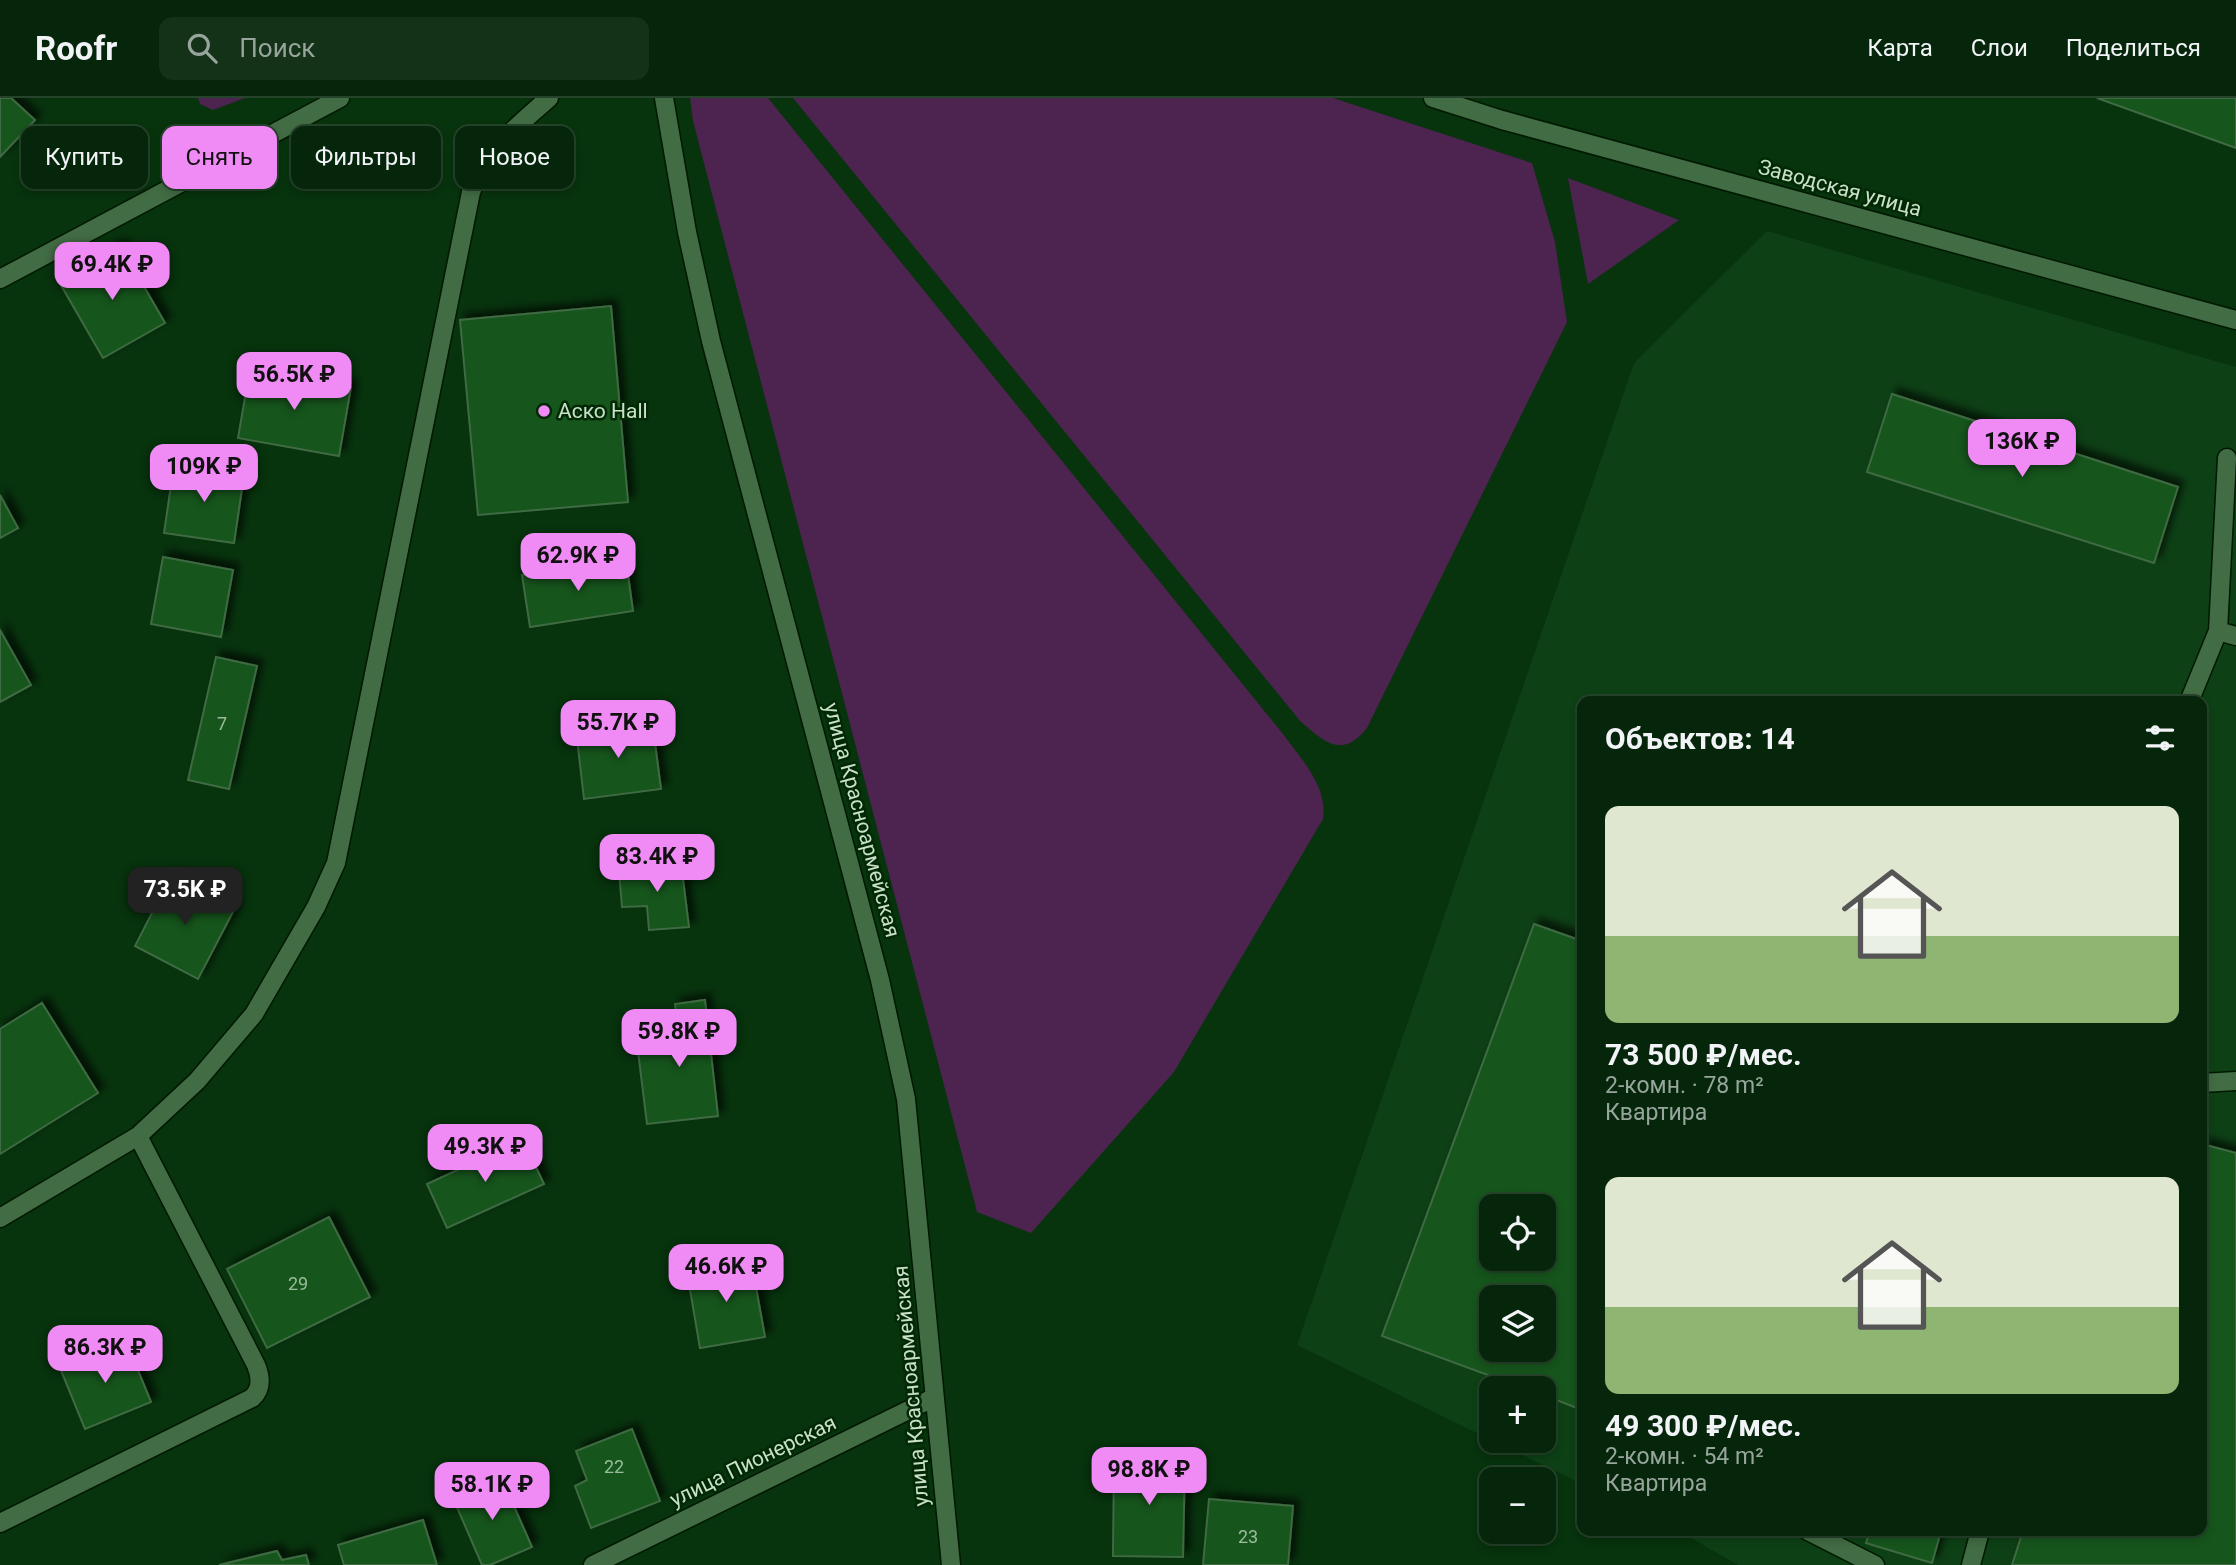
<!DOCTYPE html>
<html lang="ru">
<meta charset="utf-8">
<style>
body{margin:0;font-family:Roboto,sans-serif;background:#133218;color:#f1f3f6;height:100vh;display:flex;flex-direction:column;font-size:26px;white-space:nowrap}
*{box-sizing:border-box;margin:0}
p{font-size:23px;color:#97a59c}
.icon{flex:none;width:38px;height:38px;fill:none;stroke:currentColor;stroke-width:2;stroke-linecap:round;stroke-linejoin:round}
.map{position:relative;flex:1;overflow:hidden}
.side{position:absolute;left:1577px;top:598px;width:630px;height:840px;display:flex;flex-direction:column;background:#05260a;border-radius:14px;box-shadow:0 4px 10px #0003,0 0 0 2px #26432b}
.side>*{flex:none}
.top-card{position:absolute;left:21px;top:28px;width:665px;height:63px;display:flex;gap:14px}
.fabs{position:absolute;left:1479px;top:1096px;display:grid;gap:14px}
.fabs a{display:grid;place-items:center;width:77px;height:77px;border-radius:14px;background:#05260a;box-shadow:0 4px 10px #0003,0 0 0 2px #26432b;font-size:35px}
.price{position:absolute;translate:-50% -60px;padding:0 16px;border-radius:14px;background:#f08bf6;color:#111;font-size:23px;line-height:46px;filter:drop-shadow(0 2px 4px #0008)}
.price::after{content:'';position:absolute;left:50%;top:42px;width:21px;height:16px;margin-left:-10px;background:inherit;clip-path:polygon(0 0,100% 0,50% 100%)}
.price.on{background:#222;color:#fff}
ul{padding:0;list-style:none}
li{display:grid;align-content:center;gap:14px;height:371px;padding:0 28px}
li span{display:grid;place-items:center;height:217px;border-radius:14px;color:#555}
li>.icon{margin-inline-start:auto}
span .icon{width:126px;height:126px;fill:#fffc;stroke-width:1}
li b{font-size:30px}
h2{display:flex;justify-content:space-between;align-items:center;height:84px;padding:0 28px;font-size:30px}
.tag{padding:0 24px;border-radius:14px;background:#05260a;box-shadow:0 4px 10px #0003,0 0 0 2px #26432b;font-size:24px;line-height:63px}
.tag.on{background:#f08bf6;color:#111}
header{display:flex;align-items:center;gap:42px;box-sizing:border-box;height:98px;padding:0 35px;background:#05260a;border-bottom:2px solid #26432b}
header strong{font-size:33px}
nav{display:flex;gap:38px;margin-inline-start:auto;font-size:24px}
.search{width:490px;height:63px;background:#133218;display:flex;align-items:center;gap:18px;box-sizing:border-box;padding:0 24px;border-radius:14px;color:#97a59c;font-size:26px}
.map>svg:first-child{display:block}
.built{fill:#0d4015;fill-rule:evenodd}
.green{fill:#4d2350}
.building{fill:#12541c;stroke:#406a42;stroke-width:2;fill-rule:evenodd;filter:url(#shadow)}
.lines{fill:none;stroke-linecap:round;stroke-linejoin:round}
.lane-casing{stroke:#001901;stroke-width:21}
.street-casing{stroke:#001901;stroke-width:21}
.lane{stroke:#426c44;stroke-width:18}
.street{stroke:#426c44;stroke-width:18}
.poi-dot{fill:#f08bf6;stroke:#002904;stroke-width:2.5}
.labels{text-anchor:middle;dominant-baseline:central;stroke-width:5;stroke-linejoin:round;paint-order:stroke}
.number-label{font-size:18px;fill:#9bbd9e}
.street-label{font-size:21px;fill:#c9e0c9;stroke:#002904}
.poi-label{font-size:21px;fill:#c9e0c9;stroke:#002904;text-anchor:start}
</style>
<header>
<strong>Roofr</strong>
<div class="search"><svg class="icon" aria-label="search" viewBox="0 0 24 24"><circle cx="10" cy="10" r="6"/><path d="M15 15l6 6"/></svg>Поиск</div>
<nav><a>Карта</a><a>Слои</a><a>Поделиться</a></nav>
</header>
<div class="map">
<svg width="2236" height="1467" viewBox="0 0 2236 1467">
<defs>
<filter id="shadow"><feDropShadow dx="6" dy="-6" stdDeviation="3.5" flood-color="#0009"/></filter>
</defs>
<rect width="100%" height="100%" fill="#07330d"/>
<path class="built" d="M1767,133L2236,269V1467H1738L1679,1433H2202V604H1582V1386L1492,1342H1544V1290H1491V1342L1297,1247L1634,265ZM1491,1108H1544V1160H1491ZM1491,1199H1544V1251H1491Z"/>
<path class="green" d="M198,0H245L213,12L200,6Z
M690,0H768L1283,636C1301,661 1328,688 1323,721L1174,974L1031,1135L977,1114L693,23Z
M793,0H1333L1532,65L1555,144L1567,224L1367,630C1342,661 1326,645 1301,624Z
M1568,80L1679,122L1588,186Z"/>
<path class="building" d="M0,0H11L35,22L0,59Z
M2097,0H2236V50Z
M120,147L165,225L103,260L58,182Z
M611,208L628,404L478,417L460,222Z
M250,271L351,289L339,358L238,340Z
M1892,296L2178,389L2154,465L1867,374Z
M174,367L244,377L234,445L164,435Z
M0,397L18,430L0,440Z
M163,459L233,472L221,539L151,526Z
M626,462L633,513L530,529L522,477Z
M0,532L31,587L0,604Z
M216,559L257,568L229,691L188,682Z
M652,622L661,691L584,701L576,632Z
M681,765L689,829L649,832L647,808L622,809L619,772Z
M171,778L235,810L198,881L135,848Z
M1534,826L1582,843V1312L1544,1297V1290H1523L1382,1238ZM1491,1108H1544V1160H1491ZM1491,1199H1544V1251H1491Z
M705,902L718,1018L647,1026L636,937L678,931L675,906Z
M42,905L98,995L0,1056V931Z
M523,1042L544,1086L447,1130L427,1086Z
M2202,1046L2236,1055V1467H2012L2023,1433H2202Z
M329,1119L370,1199L267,1250L227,1171Z
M751,1162L765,1239L700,1250L687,1174Z
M126,1243L151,1304L85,1331L60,1270Z
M632,1331L660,1403L591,1430L575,1388L587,1382L576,1353Z
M1114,1359L1185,1360L1183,1459L1113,1458Z
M501,1379L532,1449L490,1467H482L453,1400Z
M1209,1401L1293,1408L1288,1467H1203Z
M423,1422L437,1467H344L338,1447Z
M1870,1433H1941L1932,1465L1866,1445Z
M277,1453L282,1462L306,1457L309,1467H219Z"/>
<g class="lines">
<defs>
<path id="lane" d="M2227,360L2218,533L2236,538
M2189,604L2218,533
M2202,985L2236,983
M1808,1433L1875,1467
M1971,1467L1980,1433"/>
<path id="street" d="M664,0L687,134L711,243L880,882L906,1001L951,1467
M1433,0L1502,22L2236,222
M0,181L340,0
M0,1120L138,1038L197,983L254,916L316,809L336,765L471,94C486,52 516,29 549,0
M0,1425L252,1300C262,1291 261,1279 256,1267L138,1038
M593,1467L933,1300"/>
</defs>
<use href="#lane" class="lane-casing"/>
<use href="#street" class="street-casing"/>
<use href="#lane" class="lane"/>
<use href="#street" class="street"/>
</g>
<circle class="poi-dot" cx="544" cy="313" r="7"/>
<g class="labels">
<g class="number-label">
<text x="222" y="625">7</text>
<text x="298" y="1185">29</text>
<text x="614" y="1368">22</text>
<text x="1248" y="1438">23</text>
</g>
<g class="street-label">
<text transform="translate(1840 90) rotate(15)">Заводская улица</text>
<text transform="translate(862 722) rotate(75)">улица Красноармейская</text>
<text transform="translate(911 1288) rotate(-95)">улица Красноармейская</text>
<text transform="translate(753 1363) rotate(-26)">улица Пионерская</text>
</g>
<g class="poi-label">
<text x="558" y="313">Аско Hall</text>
</g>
</g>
</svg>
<div class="fabs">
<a><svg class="icon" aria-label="locate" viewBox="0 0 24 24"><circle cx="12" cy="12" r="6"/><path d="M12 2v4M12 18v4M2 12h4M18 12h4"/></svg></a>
<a><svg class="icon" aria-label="layers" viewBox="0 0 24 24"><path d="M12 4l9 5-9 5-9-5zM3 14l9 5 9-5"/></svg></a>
<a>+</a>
<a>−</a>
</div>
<b class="price" style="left:112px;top:204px">69.4K ₽</b>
<b class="price" style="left:294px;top:314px">56.5K ₽</b>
<b class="price" style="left:2022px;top:381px">136K ₽</b>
<b class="price" style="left:204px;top:406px">109K ₽</b>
<b class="price" style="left:578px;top:495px">62.9K ₽</b>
<b class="price" style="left:618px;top:662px">55.7K ₽</b>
<b class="price" style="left:657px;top:796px">83.4K ₽</b>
<b class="price on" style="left:185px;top:829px">73.5K ₽</b>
<b class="price" style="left:679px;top:971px">59.8K ₽</b>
<b class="price" style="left:485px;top:1086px">49.3K ₽</b>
<b class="price" style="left:726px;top:1206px">46.6K ₽</b>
<b class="price" style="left:105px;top:1287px">86.3K ₽</b>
<b class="price" style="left:1149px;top:1409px">98.8K ₽</b>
<b class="price" style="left:492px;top:1424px">58.1K ₽</b>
<div class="top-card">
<a class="tag">Купить</a>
<a class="tag on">Снять</a>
<a class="tag">Фильтры</a>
<a class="tag">Новое</a>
</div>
<section class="side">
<h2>Объектов: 14<svg class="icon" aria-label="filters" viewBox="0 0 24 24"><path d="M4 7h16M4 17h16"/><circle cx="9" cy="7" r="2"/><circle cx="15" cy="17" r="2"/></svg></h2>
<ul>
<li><span style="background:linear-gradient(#dfe7d0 60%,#8fb573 0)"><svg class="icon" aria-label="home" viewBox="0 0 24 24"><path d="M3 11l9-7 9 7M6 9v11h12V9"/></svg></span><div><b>73 500 ₽/мес.</b><p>2-комн. · 78 m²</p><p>Квартира</p></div></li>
<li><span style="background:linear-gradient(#dfe7d0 60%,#8fb573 0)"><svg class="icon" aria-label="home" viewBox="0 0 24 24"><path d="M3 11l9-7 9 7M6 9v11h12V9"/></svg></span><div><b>49 300 ₽/мес.</b><p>2-комн. · 54 m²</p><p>Квартира</p></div></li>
</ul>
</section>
</div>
